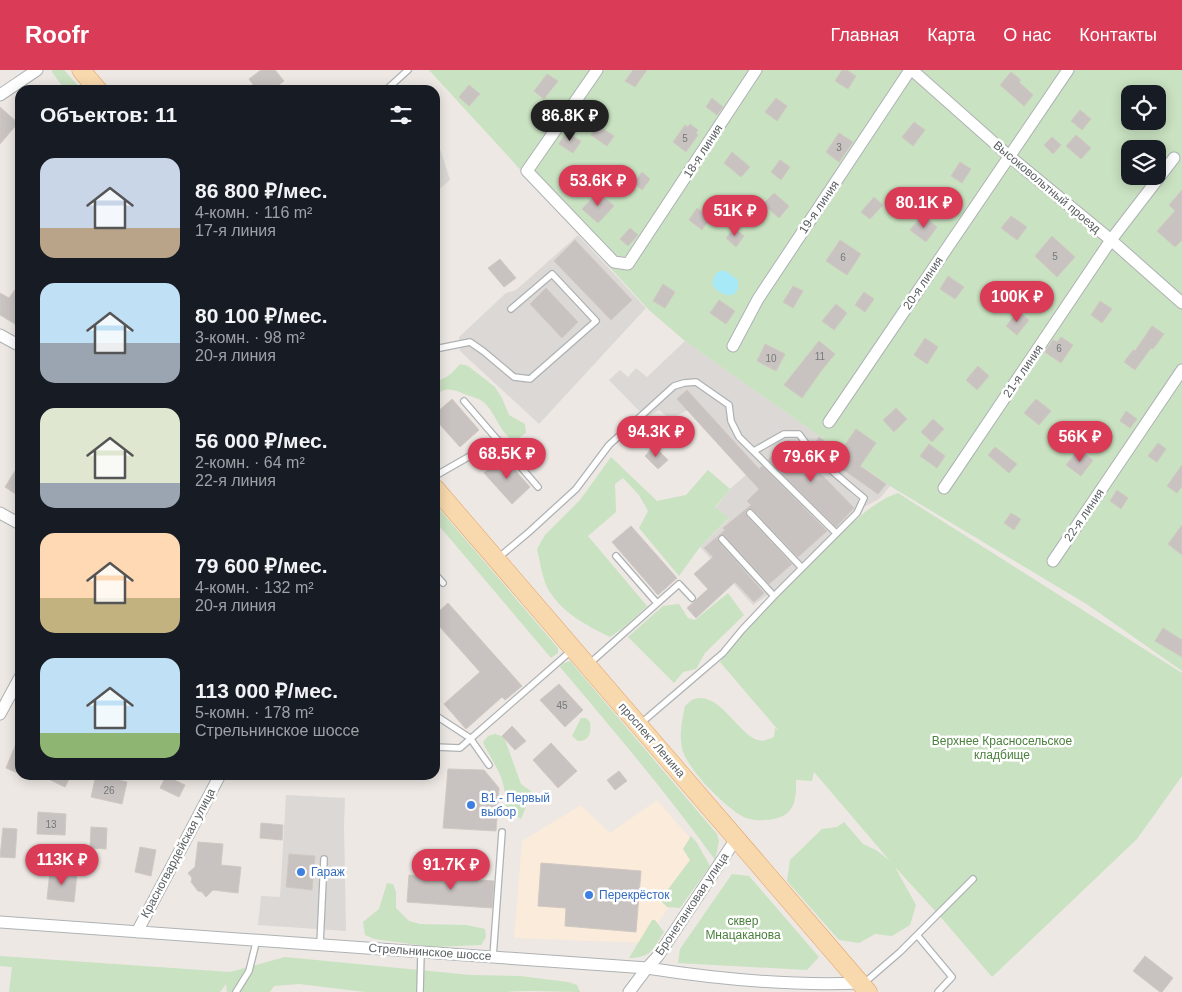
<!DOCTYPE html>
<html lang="ru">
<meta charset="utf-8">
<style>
body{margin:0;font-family:Helvetica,sans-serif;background:#20242c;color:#f1f3f6;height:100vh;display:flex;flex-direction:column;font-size:19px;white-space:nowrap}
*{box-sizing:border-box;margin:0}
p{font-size:16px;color:#9ea1a6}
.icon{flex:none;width:28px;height:28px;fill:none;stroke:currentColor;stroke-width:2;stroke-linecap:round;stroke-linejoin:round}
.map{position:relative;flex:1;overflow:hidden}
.drawer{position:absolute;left:15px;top:15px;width:425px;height:695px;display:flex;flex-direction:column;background:#171b24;border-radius:15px;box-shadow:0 2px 12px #0003}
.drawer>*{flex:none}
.buttons{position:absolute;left:1121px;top:15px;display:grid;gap:10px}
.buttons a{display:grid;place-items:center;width:45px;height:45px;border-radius:10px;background:#171b24;box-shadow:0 2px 12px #0003;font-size:25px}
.price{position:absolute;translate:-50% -42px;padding:0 11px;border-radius:18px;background:#da3b56;color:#fff;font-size:16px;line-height:32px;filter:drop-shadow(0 1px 2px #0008)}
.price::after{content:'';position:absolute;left:50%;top:30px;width:15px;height:11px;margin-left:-8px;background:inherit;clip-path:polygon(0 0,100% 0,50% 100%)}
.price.current{background:#222;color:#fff}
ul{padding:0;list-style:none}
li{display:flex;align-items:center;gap:15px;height:125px;padding:0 25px}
li span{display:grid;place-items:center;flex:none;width:140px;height:100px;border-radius:15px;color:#555}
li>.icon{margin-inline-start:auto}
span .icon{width:60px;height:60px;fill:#fffc;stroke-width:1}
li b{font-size:21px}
h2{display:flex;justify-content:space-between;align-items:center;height:60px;padding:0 25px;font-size:21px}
header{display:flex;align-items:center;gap:30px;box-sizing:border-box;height:70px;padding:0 25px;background:#da3b56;color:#fff}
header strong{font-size:24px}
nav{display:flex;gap:28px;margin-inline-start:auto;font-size:18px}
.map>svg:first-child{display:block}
.commercial{fill:#fbebda}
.industrial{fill:#dbd8d5}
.green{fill:#c9e2c1;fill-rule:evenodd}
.water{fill:#a8e9f8}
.building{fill:#c8c3c0;stroke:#d1c8c2}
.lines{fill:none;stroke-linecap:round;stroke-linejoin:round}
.service-casing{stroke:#aeb2b4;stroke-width:8}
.minor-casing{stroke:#aeb2b4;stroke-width:13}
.primary-casing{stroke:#e5a163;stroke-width:19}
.service{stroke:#fff;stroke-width:5.5}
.minor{stroke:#fff;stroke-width:11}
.primary{stroke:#f8d9ad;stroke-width:18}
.shop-dot{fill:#3f7fe0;stroke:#fff;stroke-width:2}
.labels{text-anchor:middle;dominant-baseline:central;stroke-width:5;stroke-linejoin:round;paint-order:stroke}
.number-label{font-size:10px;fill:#76797a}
.street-label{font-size:12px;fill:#5b6062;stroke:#fff}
.park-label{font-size:12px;fill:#4a813c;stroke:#fff}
.shop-label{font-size:12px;fill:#366cbe;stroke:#fff;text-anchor:start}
</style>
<header>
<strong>Roofr</strong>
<nav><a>Главная</a><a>Карта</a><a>О нас</a><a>Контакты</a></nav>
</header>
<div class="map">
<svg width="1182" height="922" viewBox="0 0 1182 922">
<rect width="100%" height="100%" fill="#ede8e3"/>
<path class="commercial" d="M657,730L704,784L645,873L514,868L522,771L581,735L610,763Z"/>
<path class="industrial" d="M435,74L440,79L450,110L435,123Z
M578,165L646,238L539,354L460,281L459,267L506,223L516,220Z
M685,271L890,416L879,429L856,441L777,519L753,535L700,477L729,449L715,438L730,419L746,405L688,340L670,349L659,340L646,348L609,310L620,300L628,307L636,298L647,307Z
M286,725L345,728L344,756L346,861L258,855L261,826L280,827Z"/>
<path class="green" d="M52,0H64L82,20H65L52,2Z
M429,0H1182V601L1088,535L890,416L685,271L649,240ZM1130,24H1158V51H1130ZM1130,79H1158V106H1130Z
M460,294L468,296L495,317L502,328L509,345L525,354L526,363L514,371C498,362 496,341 482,331C478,328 472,327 467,325C455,320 446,315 435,326V311C446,310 453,302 460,294Z
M611,387L657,431L686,425L708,400L730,419L715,437L729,448L700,477L679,506L639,458L648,441L639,425L623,408L615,414L616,442L588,466L647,536L623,558L610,567C586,555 560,542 547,517C542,506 540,491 537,479L545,465L580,430Z
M898,423L1182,603V706L1137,769L992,907L938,844L895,797L916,835L910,855L892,866L875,864L859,873L839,870L787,811L790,790L822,759L837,757L844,752L863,774L876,780L890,791L814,702L812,711L796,710C797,735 792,749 764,750C758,751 747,749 742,746C724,736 686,698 682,678C679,664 682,650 685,636C687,634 691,630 694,629C720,621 739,666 758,670C763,672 769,669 774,667L775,658L779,661L720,592C747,558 776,529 806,498C829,476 868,432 898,423Z
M435,434L558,578V583L551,588L435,451Z
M728,523L744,545L705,583L696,599L683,602L674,613L628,567L663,536L679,534L688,548L695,550Z
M570,591L717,764L719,771L715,790C667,723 613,660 560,597L562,594Z
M581,648H586L590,652C591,663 590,671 578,671L572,666Z
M495,664L504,667L521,714L532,722L521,749L506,740C506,710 499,702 485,677L483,672L488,666Z
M691,766L697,773L710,796L680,838L667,837L660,830L690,790L683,779Z
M732,804L749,806L819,887L807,900L678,893L680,879Z
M387,813L393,814L396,822V838L409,851L420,854L466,855L485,859L486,867L481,875L433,877L374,869L365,865L363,852L379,839Z
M652,850H655L664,862C653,879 651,888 629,888Z
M0,886L230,902L285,887L471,905L520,906L568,912L577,915L580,922C555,922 530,920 505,922H365L299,914L274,916L270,922H227L226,914L220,922H9L12,897L0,896Z"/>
<path class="water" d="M724,200L738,210V219L733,225C724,226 715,221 712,213L716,203Z"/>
<path class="building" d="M261,0H275L284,11L272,20H257L249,9Z
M633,0H647L635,17L625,11Z
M842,0H847L856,6L848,19L835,11Z
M1011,2L1021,10L1019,12L1033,25L1024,36L1000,15Z
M547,4L558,11L544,29L534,21Z
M469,15L480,24L469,36L459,27Z
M712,28L723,37L717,45L706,37Z
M776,28L787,36L777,51L765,42Z
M0,37L18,53L0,74Z
M1080,40L1091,49L1082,60L1071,51Z
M914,52L925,60L913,76L902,67Z
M690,54L698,60L696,63L698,65L686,82L673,72L685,55L688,57Z
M597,55L614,66L607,76L591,65Z
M566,62L581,71L573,83L559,74Z
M839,63L853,72L839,92L826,82Z
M1076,65L1091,78L1081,89L1066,76Z
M1052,67L1061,75L1053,84L1044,75Z
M732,82L750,97L741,107L724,93Z
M780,90L790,97L781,110L771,102Z
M960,92L971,99L962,113L951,106Z
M642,102L650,109L642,120L634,113Z
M1182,120V170L1175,177L1157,161L1175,141L1169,135Z
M598,122L614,136L598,153L582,139Z
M774,123L789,136L779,148L763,134Z
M874,127L883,135L870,149L861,142Z
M697,138L710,148L702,160L689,150Z
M922,145L937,157L926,172L910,160Z
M1011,146L1027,157L1017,170L1001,158Z
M630,158L638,165L628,176L620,169Z
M734,158L744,166L736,177L726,168Z
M1052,166L1075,187L1057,207L1035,186Z
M575,170L632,230L611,250L554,191Z
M840,170L861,184L847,205L826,191Z
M500,189L516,208L504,217L488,198Z
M948,206L964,217L955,229L940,219Z
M20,213V257L0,245V223L9,228Z
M663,214L675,222L665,238L653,231Z
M793,216L803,221L793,238L783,232Z
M546,218L578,252L562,268L530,234Z
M864,222L874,229L865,242L855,235Z
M719,230L735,241L726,254L710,243Z
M1100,231L1112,239L1102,253L1091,245Z
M836,234L847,243L834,260L822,251Z
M1018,241L1029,250L1017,265L1006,256Z
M1152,256L1164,264L1153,279L1151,278L1135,300L1124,292L1133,280L1135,281Z
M1061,267L1073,275L1061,293L1045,282L1053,270L1057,272Z
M925,268L938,277L927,294L914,285Z
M819,271L835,284L821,301L802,328L784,315Z
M765,274L785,284L776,301L757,291Z
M978,296L989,306L977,320L966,310Z
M687,320L759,399L762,396L827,461L798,487L753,440L747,439L745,442L747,446L792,494L769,514L725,466L719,465L717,468L719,472L764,523L754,532L735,512L696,548L687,538L708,519L694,504L713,487L704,478L725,460L723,458L751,435L747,431L759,419L677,329Z
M452,329L479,360L460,377L435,349V344Z
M1036,329L1051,341L1039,355L1024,343Z
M896,338L907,349L894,362L883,350Z
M1126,341L1137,349L1130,358L1120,351Z
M933,349L944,359L932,372L921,362Z
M856,359L876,373L860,396L886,414L878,424L821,384L814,375L819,367L840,382Z
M788,370L854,438L836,457L768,390Z
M1158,373L1166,379L1157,392L1148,386Z
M929,374L945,386L937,398L920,386Z
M654,376L668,390L658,399L645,386Z
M995,377L1017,394L1009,403L988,385Z
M1079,379L1093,390L1081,406L1066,395Z
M503,387L530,417L512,434L484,403Z
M20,393V427L5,417Z
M1182,395V416L1177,423L1167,416Z
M1117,420L1128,428L1121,439L1110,431Z
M1011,443L1021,449L1014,460L1004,453Z
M1182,455V485L1168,474Z
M631,456L677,508L658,525L612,472Z
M448,533L522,616L505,630L502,627L466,659L444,634L480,602L440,557L435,561V545Z
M1163,558L1182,570V587L1155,571Z
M559,614L583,640L565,657L540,630Z
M512,656L526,671L515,680L502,666Z
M20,664V704L6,698Z
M551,673L577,701L558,718L533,690Z
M448,699L484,700L499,718L496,761L443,758Z
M619,701L627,711L615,720L607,710Z
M40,705H71L65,717Z
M96,705L127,712L122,734L91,727Z
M166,706L185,715L179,727L160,718Z
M38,742L66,744L65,765L37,764Z
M261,753L283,755L282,770L260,768Z
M91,757L107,758L106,779L90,778Z
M3,758L17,759L15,788L0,787Z
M198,772L223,774L221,795L241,797L238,823L213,820L206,827L202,822L198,821L191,812L192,808L188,803L195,797Z
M140,777L156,780L151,806L135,802Z
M289,784L315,786L312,820L286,817Z
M541,793L641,801L636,862L565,856L566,838L538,836Z
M50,801L77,804L74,832L47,829Z
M409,805L494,811L492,838L407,832Z
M1145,886L1173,908L1162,922H1160L1133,901Z"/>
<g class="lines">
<defs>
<path id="service" d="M386,20L408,0
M435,279L470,272L483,281L514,307L530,309L596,251L552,204L511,239
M464,331L538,417
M435,406L498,370
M750,443L802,498
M722,469L774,526
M616,486L657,533
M498,488L529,462L576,419L609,375L674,316L684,313L696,312L729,335L731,351L739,367L836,463
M435,504L443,513
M589,594L679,514L692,528
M435,645L470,668L489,695
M640,654L723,583L742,560L774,526L857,443L864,428C840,408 817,390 799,364H784L754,381
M435,677L460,678L572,580
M917,865L952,907L938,922
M320,874L324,789
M493,887L502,762
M863,914L900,882L973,809
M236,922L249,901L257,869
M420,922L421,882"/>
<path id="minor" d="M597,0L527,101L614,192L628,194L756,0
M912,0L1009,86L1111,170L1182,233
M0,25L37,0
M0,265L20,276
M733,276L758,229L910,0
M829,352L1068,0
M944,418L1111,170L1174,88
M0,443L20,454
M1053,491L1182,300
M0,644L20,607
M0,852L647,898C717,909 788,916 860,913
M137,862L220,705
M629,922L647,898L658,886L736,769"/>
<path id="primary" d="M81,0L98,20
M435,418L868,922"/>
</defs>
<use href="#service" class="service-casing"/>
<use href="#minor" class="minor-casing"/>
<use href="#primary" class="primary-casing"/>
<use href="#service" class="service"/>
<use href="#minor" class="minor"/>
<use href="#primary" class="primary"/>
</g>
<g class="shop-dot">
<circle cx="471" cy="735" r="5"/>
<circle cx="301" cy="802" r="5"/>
<circle cx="589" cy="825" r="5"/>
</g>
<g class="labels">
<g class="number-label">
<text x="685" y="68">5</text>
<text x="839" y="77">3</text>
<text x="1055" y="186">5</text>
<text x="843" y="187">6</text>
<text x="1059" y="278">6</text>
<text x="820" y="286">11</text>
<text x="771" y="288">10</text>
<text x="562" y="635">45</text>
<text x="109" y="720">26</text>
<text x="51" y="754">13</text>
</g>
<g class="street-label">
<text transform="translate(703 81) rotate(-57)">18-я линия</text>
<text transform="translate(1047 117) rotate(40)">Высоковольтный проезд</text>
<text transform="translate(819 137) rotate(-56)">19-я линия</text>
<text transform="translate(923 213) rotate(-56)">20-я линия</text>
<text transform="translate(1023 301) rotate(-56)">21-я линия</text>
<text transform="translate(1084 445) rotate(-56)">22-я линия</text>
<text transform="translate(652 670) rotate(49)">проспект Ленина</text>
<text transform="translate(178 783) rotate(-62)">Красногвардейская улица</text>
<text transform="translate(692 834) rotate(-56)">Бронетанковая улица</text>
<text transform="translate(430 882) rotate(4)">Стрельнинское шоссе</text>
</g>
<g class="park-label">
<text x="1002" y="671">Верхнее Красносельское<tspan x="1002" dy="14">кладбище</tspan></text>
<text x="743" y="851">сквер<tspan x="743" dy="14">Мнацаканова</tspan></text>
</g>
<g class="shop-label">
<text x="481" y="728">В1 - Первый<tspan x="481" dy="14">выбор</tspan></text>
<text x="311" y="802">Гараж</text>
<text x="599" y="825">Перекрёсток</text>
</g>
</g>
</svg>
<div class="buttons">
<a><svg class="icon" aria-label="locate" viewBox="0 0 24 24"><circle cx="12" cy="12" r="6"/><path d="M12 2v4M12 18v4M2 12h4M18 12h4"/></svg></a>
<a><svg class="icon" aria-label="layers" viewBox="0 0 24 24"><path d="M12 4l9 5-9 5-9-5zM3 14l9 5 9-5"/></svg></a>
</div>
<b class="price current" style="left:570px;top:72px">86.8K ₽</b>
<b class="price" style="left:598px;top:137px">53.6K ₽</b>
<b class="price" style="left:924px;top:159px">80.1K ₽</b>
<b class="price" style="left:735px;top:167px">51K ₽</b>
<b class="price" style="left:1017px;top:253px">100K ₽</b>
<b class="price" style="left:656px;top:388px">94.3K ₽</b>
<b class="price" style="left:1080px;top:393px">56K ₽</b>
<b class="price" style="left:507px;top:410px">68.5K ₽</b>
<b class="price" style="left:811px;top:413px">79.6K ₽</b>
<b class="price" style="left:62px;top:816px">113K ₽</b>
<b class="price" style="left:451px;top:821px">91.7K ₽</b>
<section class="drawer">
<h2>Объектов: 11<svg class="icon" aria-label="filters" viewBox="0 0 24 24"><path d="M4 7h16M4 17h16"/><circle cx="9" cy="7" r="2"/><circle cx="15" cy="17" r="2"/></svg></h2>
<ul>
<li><span style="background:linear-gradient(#c9d6e8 70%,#b9a48a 0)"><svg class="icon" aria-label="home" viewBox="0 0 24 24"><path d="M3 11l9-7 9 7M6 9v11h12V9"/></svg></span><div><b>86 800 ₽/мес.</b><p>4-комн. · 116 m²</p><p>17-я линия</p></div></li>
<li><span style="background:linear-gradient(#bfe0f5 60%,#9aa5b1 0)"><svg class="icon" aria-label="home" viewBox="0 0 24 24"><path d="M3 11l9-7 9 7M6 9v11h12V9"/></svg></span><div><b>80 100 ₽/мес.</b><p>3-комн. · 98 m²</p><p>20-я линия</p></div></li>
<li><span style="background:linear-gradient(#dfe7d0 75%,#9aa5b1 0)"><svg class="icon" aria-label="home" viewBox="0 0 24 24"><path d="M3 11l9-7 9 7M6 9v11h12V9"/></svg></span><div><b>56 000 ₽/мес.</b><p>2-комн. · 64 m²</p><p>22-я линия</p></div></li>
<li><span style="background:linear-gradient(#ffd9b3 65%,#c2b280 0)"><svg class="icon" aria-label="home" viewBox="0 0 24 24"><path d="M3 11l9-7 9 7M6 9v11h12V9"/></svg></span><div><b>79 600 ₽/мес.</b><p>4-комн. · 132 m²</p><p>20-я линия</p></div></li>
<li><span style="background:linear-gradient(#bfe0f5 75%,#8fb573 0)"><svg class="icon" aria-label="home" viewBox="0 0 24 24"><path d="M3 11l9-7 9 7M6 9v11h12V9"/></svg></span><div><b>113 000 ₽/мес.</b><p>5-комн. · 178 m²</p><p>Стрельнинское шоссе</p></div></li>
</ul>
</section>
</div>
